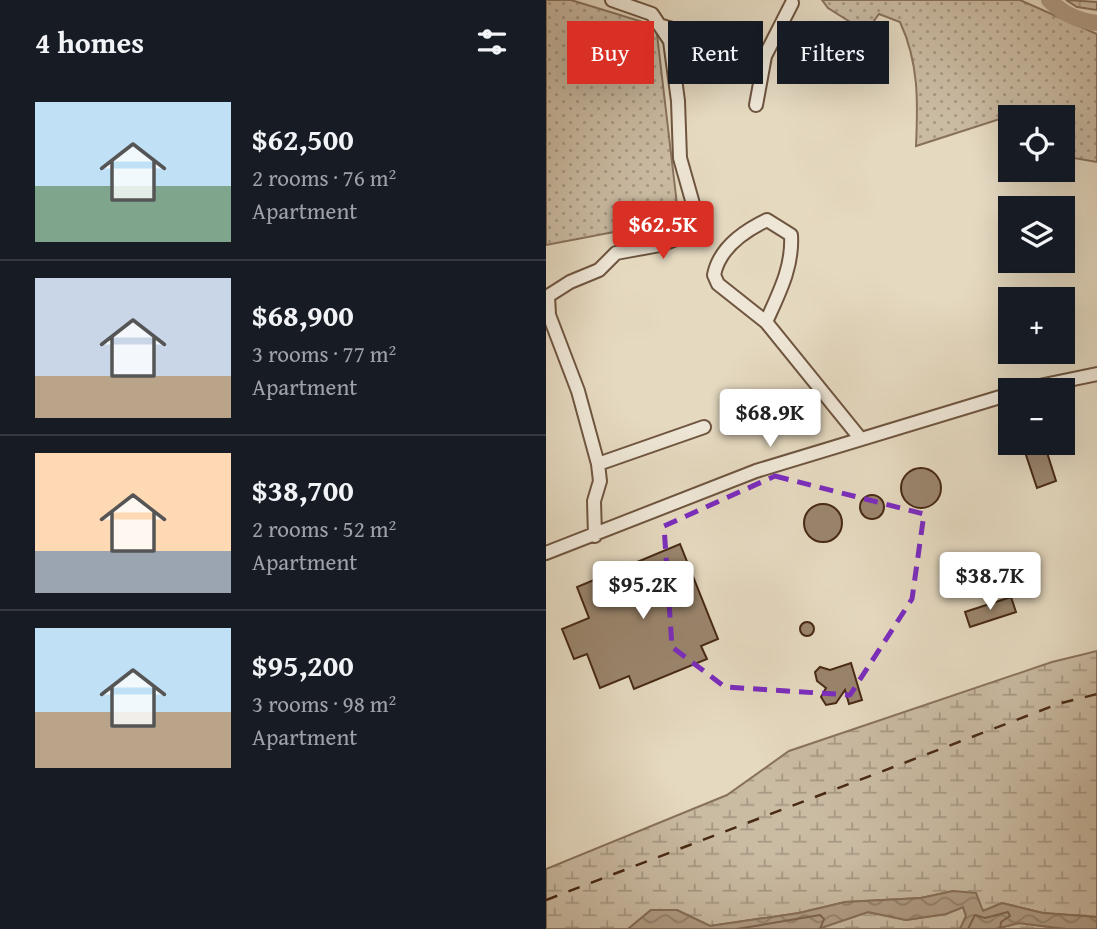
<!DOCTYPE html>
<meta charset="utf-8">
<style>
body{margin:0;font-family:"Gentium Book Plus",serif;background:#242831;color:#f1f3f6;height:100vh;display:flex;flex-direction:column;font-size:26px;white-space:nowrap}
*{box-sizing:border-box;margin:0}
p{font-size:23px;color:#9ea1a6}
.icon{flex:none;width:38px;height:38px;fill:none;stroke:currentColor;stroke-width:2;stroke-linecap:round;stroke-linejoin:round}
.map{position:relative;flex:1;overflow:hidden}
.details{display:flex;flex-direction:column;background:#171b24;width:546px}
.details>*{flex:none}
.guide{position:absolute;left:21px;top:21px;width:424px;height:63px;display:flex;gap:14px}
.tools{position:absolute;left:452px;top:105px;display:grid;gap:14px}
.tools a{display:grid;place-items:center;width:77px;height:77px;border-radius:0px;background:#171b24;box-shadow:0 7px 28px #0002;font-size:35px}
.price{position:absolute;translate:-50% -60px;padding:0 16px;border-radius:7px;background:#fff;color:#222;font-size:23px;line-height:46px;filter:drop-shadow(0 2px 4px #0008)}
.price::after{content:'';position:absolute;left:50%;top:42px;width:21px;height:16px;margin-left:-10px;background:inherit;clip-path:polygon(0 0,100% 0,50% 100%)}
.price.selected{background:#d93025;color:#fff}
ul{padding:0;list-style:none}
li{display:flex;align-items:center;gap:21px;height:175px;padding:0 35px}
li+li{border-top:2px solid #363941}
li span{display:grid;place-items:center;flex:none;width:196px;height:140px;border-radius:0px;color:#555}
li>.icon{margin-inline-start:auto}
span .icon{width:84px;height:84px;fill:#fffc;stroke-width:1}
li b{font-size:30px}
h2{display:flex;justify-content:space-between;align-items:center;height:84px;padding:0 35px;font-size:30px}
.tag{padding:0 24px;border-radius:0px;background:#171b24;box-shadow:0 7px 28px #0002;font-size:24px;line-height:63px}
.tag.selected{background:#d93025;color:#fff}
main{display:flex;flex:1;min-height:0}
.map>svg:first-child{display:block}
.grass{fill:url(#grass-dots);stroke:#89725c;stroke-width:2}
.wetland{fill:url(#wetland-marsh);stroke:#89725c;stroke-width:2}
.water{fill:url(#water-waves);stroke:#866f58;stroke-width:2}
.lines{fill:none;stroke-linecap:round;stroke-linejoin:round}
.shore{stroke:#7c634d;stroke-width:2}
.river{stroke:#b09d86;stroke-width:16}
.building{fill:#9a856d;stroke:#482914;stroke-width:2}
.minor-casing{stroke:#6f553f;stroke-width:16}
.minor{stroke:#eee6d6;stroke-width:12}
.rail{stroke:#482914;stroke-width:2.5;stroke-dasharray:12 12;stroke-linecap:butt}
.marked{fill:none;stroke:#7b2cbf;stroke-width:5;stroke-dasharray:14 9;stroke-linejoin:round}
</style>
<main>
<section class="details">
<h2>4 homes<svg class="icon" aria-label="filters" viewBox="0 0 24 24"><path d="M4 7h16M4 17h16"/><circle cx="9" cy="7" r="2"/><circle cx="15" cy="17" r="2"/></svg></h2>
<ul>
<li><span style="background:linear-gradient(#bfe0f5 60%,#7fa58c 0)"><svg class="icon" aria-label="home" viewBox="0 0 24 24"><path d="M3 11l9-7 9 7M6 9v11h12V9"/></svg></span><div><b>$62,500</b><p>2 rooms · 76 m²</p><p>Apartment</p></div></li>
<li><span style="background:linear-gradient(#c9d6e8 70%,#b9a48a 0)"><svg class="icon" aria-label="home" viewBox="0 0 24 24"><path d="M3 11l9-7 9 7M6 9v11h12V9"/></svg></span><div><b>$68,900</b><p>3 rooms · 77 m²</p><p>Apartment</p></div></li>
<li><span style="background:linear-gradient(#ffd9b3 70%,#9aa5b1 0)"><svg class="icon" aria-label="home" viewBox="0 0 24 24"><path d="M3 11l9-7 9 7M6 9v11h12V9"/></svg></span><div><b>$38,700</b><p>2 rooms · 52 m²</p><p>Apartment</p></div></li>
<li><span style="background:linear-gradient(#bfe0f5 60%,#b9a48a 0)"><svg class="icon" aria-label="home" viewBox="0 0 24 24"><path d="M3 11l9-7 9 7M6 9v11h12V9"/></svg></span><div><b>$95,200</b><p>3 rooms · 98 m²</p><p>Apartment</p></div></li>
</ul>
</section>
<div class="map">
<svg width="551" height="929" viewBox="0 0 551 929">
<defs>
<pattern id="grass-dots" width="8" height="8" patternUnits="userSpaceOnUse" patternTransform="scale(1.75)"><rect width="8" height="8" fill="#cabba3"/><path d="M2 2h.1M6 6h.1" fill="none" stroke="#a69884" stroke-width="1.8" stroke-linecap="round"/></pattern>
<pattern id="wetland-marsh" width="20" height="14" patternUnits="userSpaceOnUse" patternTransform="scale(1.75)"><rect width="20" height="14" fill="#cabba3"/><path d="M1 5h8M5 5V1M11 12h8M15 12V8" fill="none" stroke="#a69884"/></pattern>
<pattern id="water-waves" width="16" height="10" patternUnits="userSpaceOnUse" patternTransform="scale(1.75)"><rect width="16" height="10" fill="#b09d86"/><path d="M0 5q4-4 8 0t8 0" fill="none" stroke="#91806c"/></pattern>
</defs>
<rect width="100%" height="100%" fill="#e5d9c0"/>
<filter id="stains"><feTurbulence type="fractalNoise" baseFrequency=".00286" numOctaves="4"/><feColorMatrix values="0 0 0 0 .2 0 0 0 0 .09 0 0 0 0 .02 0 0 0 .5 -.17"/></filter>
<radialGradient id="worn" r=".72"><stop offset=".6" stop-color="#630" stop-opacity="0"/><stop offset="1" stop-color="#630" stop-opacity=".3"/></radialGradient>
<path class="grass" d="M0,0H25L110,26L132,213L94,227L0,245Z
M276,0H474L551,34V162L516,156V117H464V126L460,117L370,146C372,102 373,63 354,22L333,14L320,32L282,8Z"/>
<path class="wetland" d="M520,0L551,2V10L531,7Z
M551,651V917L497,913L456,903L437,911L407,891L375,898L299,902L253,913L164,926L131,910H105L82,929H0V869L181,795L243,751L506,662Z
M417,907L420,916L414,929H272L322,912L360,920L400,914Z
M473,923L520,929H449Z"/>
<path class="water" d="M407,891L430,893L437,911L456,903L497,913L551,917V929H520L473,923L449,929H414L420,916L417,907L400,914L360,920L322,912L272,929H82L105,910H131L164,926L253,913L299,902L375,898Z"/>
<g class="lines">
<path class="shore" d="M191,929L274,915L278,919L274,929
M422,929L429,915L439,918L462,912L464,916L455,922L454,929"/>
<path class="river" d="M503,0C516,13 533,21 551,23"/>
</g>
<path class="building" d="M476,443H498L510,481L491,488Z
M355 488a20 20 0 1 1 40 0a20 20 0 1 1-40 0Z
M314 507a12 12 0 1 1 24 0a12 12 0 1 1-24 0Z
M258 523a19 19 0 1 1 38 0a19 19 0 1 1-38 0Z
M134,544L172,639L155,646L161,659L88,689L83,676L54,688L41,654L28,659L16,629L43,618L31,587Z
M465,597L470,612L424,627L419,612Z
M254 629a7 7 0 1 1 14 0a7 7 0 1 1-14 0Z
M305,663L316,700L303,704L299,690L290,703L280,705L275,697L280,688L271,681L269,672L274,667L284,670Z"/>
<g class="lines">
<defs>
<path id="minor" d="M116,26L219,56L246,3
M210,105L219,56
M220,322C233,293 247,267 245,235L221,220C198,231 173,249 168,275L172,284L220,322L314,438
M474,390L551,374
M52,464L158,427
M49,536L48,501L54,481L52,464L32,391L3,315L2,296L24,282L53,270L70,253L114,245L149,232L153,225L134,158L132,101L124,41L106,14L66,0
M0,553L210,471L464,394"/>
</defs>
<use href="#minor" class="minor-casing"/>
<use href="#minor" class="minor"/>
<path class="rail" d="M0,900L512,704L551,694"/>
</g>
<path class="marked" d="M229,476L378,514L366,599L304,695L179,687L126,647L118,526Z"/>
<rect width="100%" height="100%" filter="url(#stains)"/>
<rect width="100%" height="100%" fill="url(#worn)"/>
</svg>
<div class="tools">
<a><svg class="icon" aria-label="locate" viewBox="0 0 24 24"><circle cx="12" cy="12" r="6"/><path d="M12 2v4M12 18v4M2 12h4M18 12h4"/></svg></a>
<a><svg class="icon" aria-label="layers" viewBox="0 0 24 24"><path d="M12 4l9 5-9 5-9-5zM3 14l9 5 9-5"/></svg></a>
<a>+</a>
<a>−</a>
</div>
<b class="price selected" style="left:117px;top:261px">$62.5K</b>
<b class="price" style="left:224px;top:449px">$68.9K</b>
<b class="price" style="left:444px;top:612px">$38.7K</b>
<b class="price" style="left:97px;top:621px">$95.2K</b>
<div class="guide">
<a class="tag selected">Buy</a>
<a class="tag">Rent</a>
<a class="tag">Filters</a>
</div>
</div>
</main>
